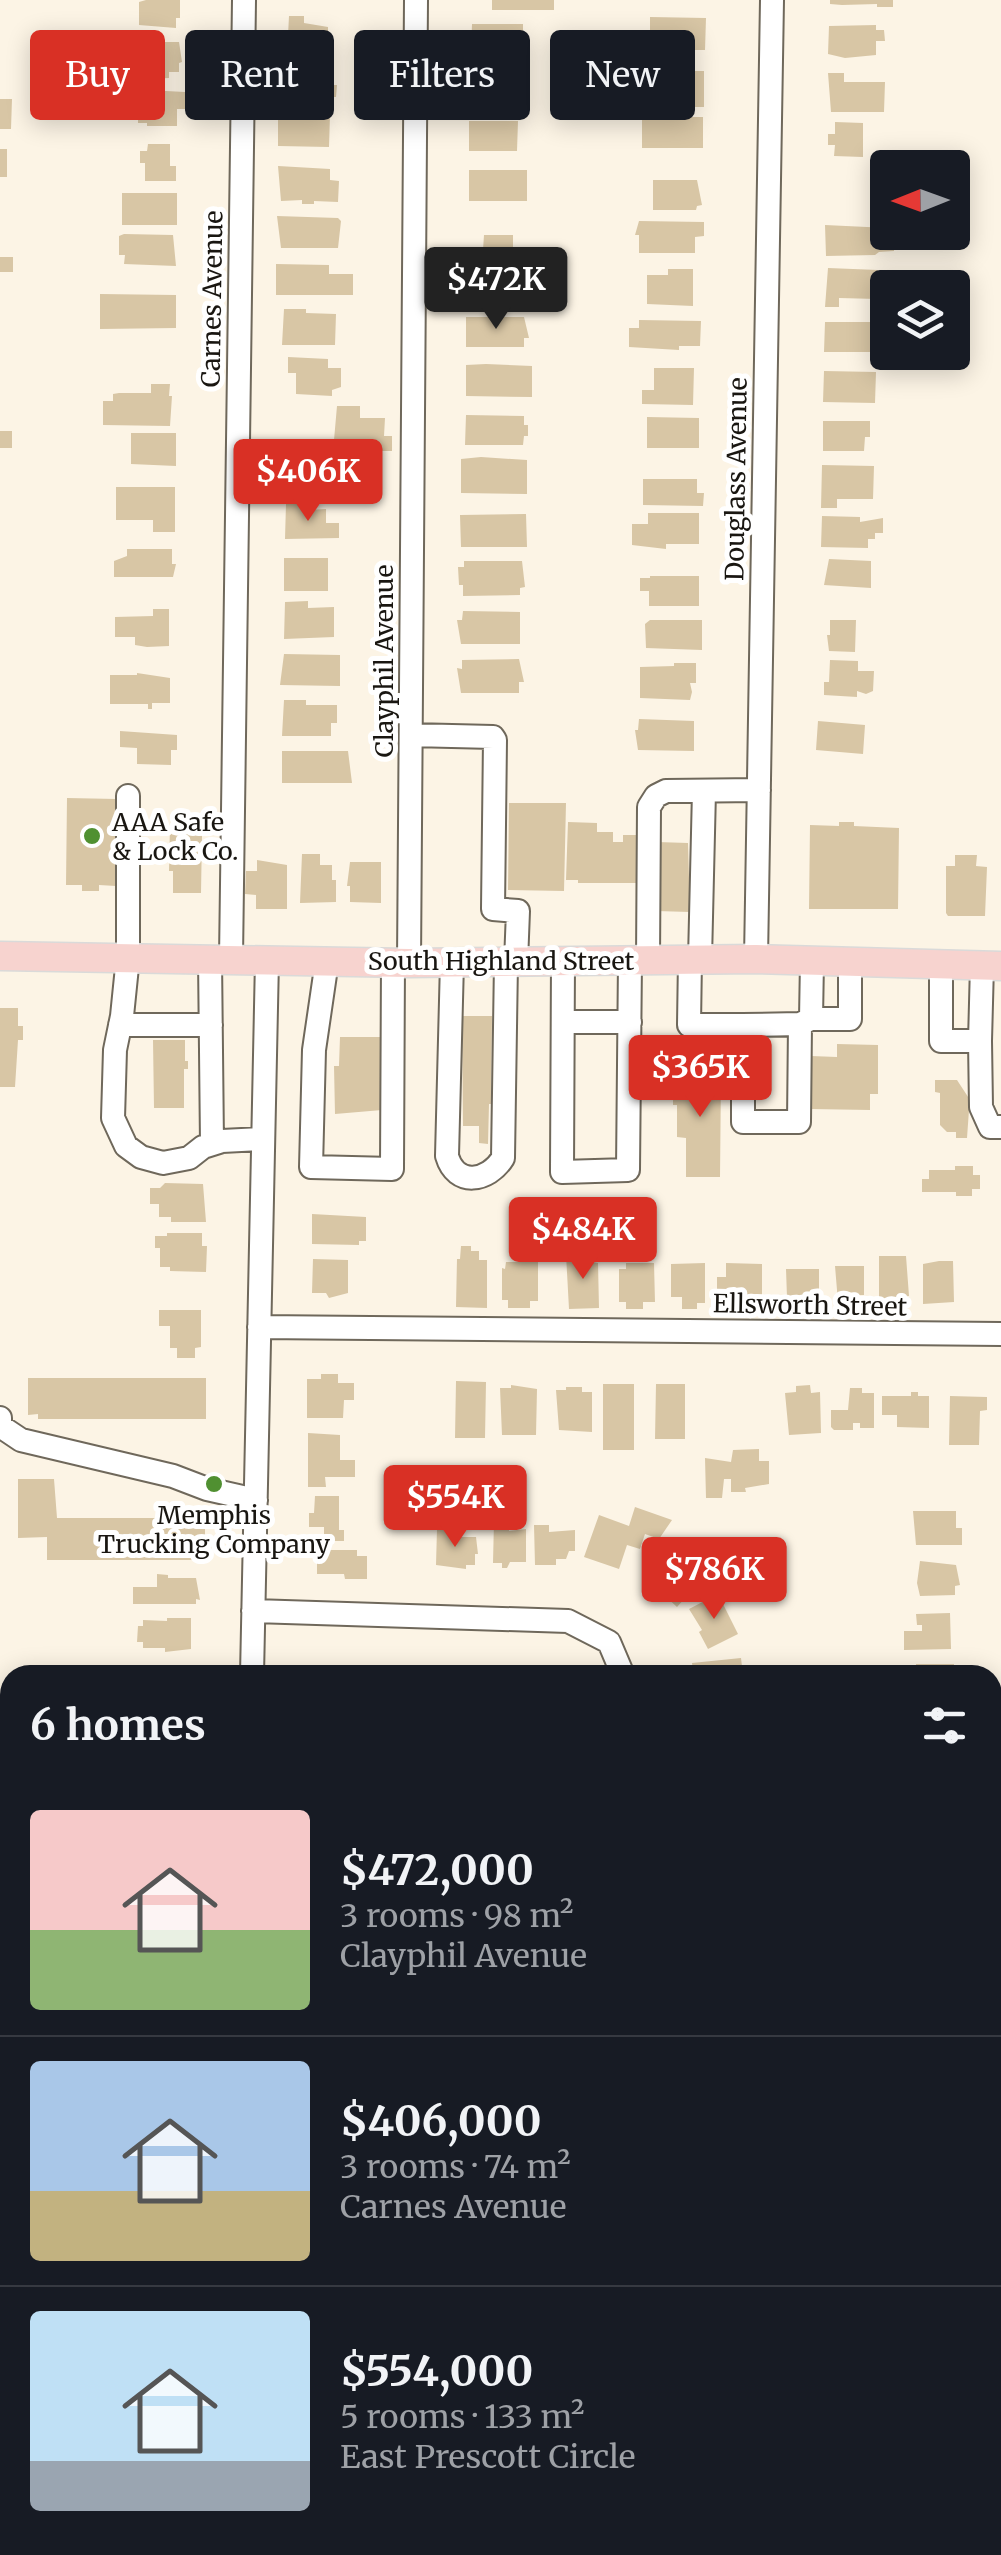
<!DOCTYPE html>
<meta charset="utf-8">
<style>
body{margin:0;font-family:Merriweather,serif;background:#20242c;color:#f1f3f6;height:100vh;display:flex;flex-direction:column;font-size:38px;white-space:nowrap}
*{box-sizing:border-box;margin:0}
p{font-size:32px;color:#9ea1a6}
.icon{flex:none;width:55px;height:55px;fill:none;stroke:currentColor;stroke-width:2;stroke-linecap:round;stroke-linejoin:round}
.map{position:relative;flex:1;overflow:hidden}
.sheet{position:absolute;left:0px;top:1665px;width:1002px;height:890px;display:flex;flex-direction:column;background:#171b24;border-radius:30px 30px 0 0;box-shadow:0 5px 25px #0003}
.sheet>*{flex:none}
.banner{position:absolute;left:30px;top:30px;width:942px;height:90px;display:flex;gap:20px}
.needle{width:65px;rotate:269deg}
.controls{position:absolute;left:870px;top:150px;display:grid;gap:20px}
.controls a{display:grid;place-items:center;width:100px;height:100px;border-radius:10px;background:#171b24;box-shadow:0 5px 25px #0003;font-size:50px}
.price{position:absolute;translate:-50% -85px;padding:0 22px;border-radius:10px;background:#d93025;color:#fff;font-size:32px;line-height:65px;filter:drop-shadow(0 2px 5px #0008)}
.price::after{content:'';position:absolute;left:50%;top:60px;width:30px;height:22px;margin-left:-15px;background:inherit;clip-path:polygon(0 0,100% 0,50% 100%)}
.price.selected{background:#222;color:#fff}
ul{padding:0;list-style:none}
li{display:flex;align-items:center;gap:30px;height:250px;padding:0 30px}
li+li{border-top:2px solid #363941}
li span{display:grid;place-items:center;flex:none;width:280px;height:200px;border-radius:10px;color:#555}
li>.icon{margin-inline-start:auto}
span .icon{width:120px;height:120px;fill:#fffc;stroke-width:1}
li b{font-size:42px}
h2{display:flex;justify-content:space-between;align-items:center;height:120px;padding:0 30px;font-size:42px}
.pill{padding:0 35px;border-radius:10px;background:#171b24;box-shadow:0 5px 25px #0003;font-size:35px;line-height:90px}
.pill.selected{background:#d93025;color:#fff}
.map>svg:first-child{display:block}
.green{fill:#d6d9b5}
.building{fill:#d8c6a5}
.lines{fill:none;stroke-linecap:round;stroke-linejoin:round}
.minor-casing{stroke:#6f685b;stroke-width:26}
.major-casing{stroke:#dadad9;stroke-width:31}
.minor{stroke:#fff;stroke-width:22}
.major{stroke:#f7d3cf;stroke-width:28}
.poi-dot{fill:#509031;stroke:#fff;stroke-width:4}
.labels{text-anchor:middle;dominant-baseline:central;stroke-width:10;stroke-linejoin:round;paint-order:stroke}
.street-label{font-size:25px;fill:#191611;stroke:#fff}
.poi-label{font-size:25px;fill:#191611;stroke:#fff;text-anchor:start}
</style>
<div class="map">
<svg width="1001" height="2555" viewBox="0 0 1001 2555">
<rect width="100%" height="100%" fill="#fcf4e5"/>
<path class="green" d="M0,1874H10V2411L5,2412L0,2498Z"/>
<path class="building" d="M146,0H180V18H176V28L139,25V2Z
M492,0H554V10H492Z
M830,0H893V7H877V4L842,5L830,4Z
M289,16H304V23L328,27V41H319V55H287Z
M650,17L706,18L705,50H687V53L650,50Z
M472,24H523V54L471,53Z
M876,25V30H884L885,41H876V55L845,58L828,54L829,26Z
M154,42H179L182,62L179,63V72H169V78L145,79V58H154Z
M661,71H704V107H687V102H656V83H661Z
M470,72L524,73L523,102H470Z
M315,73H332V85H337L336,97H331V106L280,105V74Z
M828,73H844V82H885L884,112H831Z
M147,90L185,92V109H177V126H147V123H138V111H147Z
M0,99H12L11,129H0Z
M278,115H330L329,147L278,146Z
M642,117H703V148H642Z
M469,121H518L517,151H469Z
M835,122L863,123V157L834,156L835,145H828V134H835Z
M148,144H170V166H176V181H145V163H140V151H147Z
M0,149H7V177H0Z
M278,166L330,169V180L339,181L338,202L314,201V204H302V200L281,201Z
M469,170H527V201H469Z
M653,180H697L702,205L697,206L696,210H653Z
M122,193H177V225H122Z
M277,216L338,218L341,221L338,248H281Z
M639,221L704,222V236L695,237V253H639V235H635Z
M825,225L888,228V232H894V251L879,252L875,255L826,256Z
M124,234L173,235L176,266L124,264L125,255H119V236Z
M484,235H513V251L483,250Z
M0,257H13V272H0Z
M276,264L329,265V274H353V295H276Z
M493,266L531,269V299L467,298L468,267Z
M828,268L878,270L877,299L839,298V307H825Z
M668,269H693V306L647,304V275H668Z
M100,294L176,295V328L100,329Z
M284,309H306V313L336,314L335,345H282Z
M466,317H524L529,338H524V347H466Z
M639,320L701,321L700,346H679V350L629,347V328H639Z
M825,322H876V334H884V347L876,346V352H824Z
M288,357L328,359V368H341V387L332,390V396L296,394V373H288Z
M486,364L532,366V397L466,396V365Z
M654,368H694L693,405L642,404V390H654Z
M824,371L876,372L875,403L823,402Z
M151,384H170L169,396H172L170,426L103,425V401H113V394L119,393H151Z
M337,406H360V418H385L384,436H392V451H344V448H337V440H334Z
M466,415L524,416V425H528V436H524L523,445H465Z
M647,417L699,418V448H647Z
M823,421H870V437H865L864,451H823Z
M0,431H12V448H0Z
M131,433H176V466L131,464Z
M289,457H325V482H331V495L295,492V471H289Z
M481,457L527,460V494L461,493V459Z
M822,465L874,466L873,499H837V508H821Z
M643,479H697V493H704L703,506L643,505Z
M116,487H175V532H153V520H116Z
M286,504H308V510L326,509V523H339V538L285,539Z
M648,513H699V544H666V549L632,545V524H648Z
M526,514L527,547H461L460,515Z
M822,516L860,517V522L883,518V533H875V539H868V548L821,547Z
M127,549H172V564H176L173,577H114V561L127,556Z
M284,558H328V591H284Z
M829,559L871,561V588L824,585Z
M464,561H522L525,587L520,588V595L463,596V585H459L458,567H464Z
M650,576H699V606H649V591H640V578H650Z
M308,601V608L334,607V637L284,639L285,602Z
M153,609H169V646L147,647L135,645V637H115V617L153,616Z
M463,611L520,612V644H461L457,620H462Z
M650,620H702V650L646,648L645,624Z
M830,620H856L855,652L829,651L827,635H830Z
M284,654L340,655V686L280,685Z
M519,659L524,682H519V693H461L457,668L462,669V660Z
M830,660L858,661V671H874L873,691L866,694L857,691V697L824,695V682H829Z
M674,663H696V683H690L692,692L690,700L640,698V667L674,666Z
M137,673L170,678V703H152V709H148V704H110V675H137Z
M284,700H306V705H337V723H331V736H282Z
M639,719L694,721V751L638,750L635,730H638Z
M818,721L865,725L863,754L816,750Z
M120,731L177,735V750H171V765L137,764V748L120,747Z
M282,751H348L352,783H282Z
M67,798L117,799L116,873H120L116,886L99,885V891H82V885H66Z
M509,803H566L564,891L508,890Z
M568,822L597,823V832H613V842H623V835H642L645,883H578V880H566Z
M839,822H854V826L899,828L898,909H809L810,825L839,826Z
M170,825L191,826V835H202L201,893H173V871H169Z
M657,842L688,843L690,912L656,911Z
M302,854H320V865H332V880H336V902L300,903Z
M955,855H977L976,866L987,867L985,916H948L946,913V866H955Z
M257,860L287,865V909H256V895L245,894L246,871H257Z
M350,862H381V903L350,902V886H347Z
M0,1008H18V1026H23V1040H18L15,1087H0Z
M462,1016H492L491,1104H489L488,1144L479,1143V1126H463Z
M340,1037H381L382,1110L335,1114L334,1066H339Z
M153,1040H185V1061H188V1069H184V1108H154Z
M837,1044L878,1045V1094H870V1110L811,1109V1056L837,1057Z
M683,1068L721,1072L720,1177H686V1138L677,1137V1105H673V1079H683Z
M935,1080H957L974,1106L969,1110L967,1138H956V1132H947L940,1125V1093L935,1092Z
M955,1166H973V1175H980V1189H972V1196H956V1192H922V1179H929V1170H955Z
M165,1183L203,1184L206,1222H171V1217H159V1204H150V1188H160Z
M312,1214L366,1217V1241H359V1245L312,1244Z
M167,1233H202V1246H207L206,1272L170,1271V1267H160V1248H155V1236H167Z
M461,1246H471V1251H479V1260H487V1308L456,1307L457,1259H460Z
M566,1254H592V1262L598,1263L599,1308L569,1309Z
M879,1256H906L909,1296H900V1303H879Z
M313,1259L348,1260V1293L329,1298L326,1293H312Z
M939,1261H953L954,1302L923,1304V1264Z
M506,1262H538V1301H530V1308H508V1300H502V1268L505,1269Z
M626,1263H654L655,1302H643V1309H626V1302H619V1269H626Z
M705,1263V1303H697V1309H682V1297H671V1264Z
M726,1263L762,1264V1302H749V1310H726V1294H717V1277H726Z
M835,1266H864V1295H854V1302H838Z
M786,1269H819V1297H787Z
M159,1310H201V1347L195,1348V1358H177V1348H170V1326H159Z
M321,1374H338V1383H354V1400H344L343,1418H307V1379H321Z
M28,1378H206V1419H38V1414L28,1415Z
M456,1381L486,1382L485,1438H455Z
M603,1384H634V1450H603Z
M656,1384H685V1439H655Z
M511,1385L537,1389L536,1435H502L500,1388H511Z
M810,1385L811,1393L820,1392L821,1433L789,1435L785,1393L796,1392V1386Z
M566,1387H582V1392H592V1432L559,1430L556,1390H566Z
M850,1388H862V1393H874V1428H860V1423H853V1430H834L831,1427V1410H848Z
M911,1392H918V1396H929V1428L897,1427V1415H882V1396H911Z
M950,1396L987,1397V1410L980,1411L979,1445H949Z
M308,1433L340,1435V1460H355V1477H325L326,1487H308Z
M759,1449V1461H769V1484L745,1488L746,1492H731V1479H724L722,1498H706L705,1458L731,1462L733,1450Z
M18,1479H54L57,1518H195V1523L205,1522V1560H47V1537L18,1538Z
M315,1496H339V1530H344V1541H324V1527H309V1513H314Z
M635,1507L672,1520L659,1539L645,1534L640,1549L627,1545L619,1569L584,1557L599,1515L629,1526Z
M913,1511H956V1528H962V1545H916Z
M494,1521H509V1531L526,1529V1562H510L507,1568H502V1563H493Z
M534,1525H549V1532L575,1530V1551H569L566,1559H556V1565H535Z
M437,1529H451L452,1537H476L478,1554H475V1565H466V1569L436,1565Z
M665,1549L674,1557L669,1563L695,1587L677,1607L663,1594L661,1597L652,1590L661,1577L649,1567Z
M317,1550H357V1556H367V1579H345L344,1574H317Z
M920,1561L956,1565L960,1585L955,1586V1595L920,1596L917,1583Z
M157,1574L168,1575V1578H196L200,1600L196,1599V1604H133V1587H157Z
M718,1594L738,1634L708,1649L699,1632L702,1630L689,1609Z
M950,1613L951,1649L904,1650V1631H922V1625H917L916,1614Z
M167,1618H191V1649L165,1652V1648H143V1642H137L138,1626H143V1620L167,1621Z
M741,1658L743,1675H690L689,1672L693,1671L692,1663Z
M916,1664H954V1675H916Z
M289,2545H314V2552L289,2551Z
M981,2545V2555H926V2546Z"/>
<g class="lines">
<defs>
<path id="minor" d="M411,735L493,737L495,740L493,909L518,911L516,962
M128,796V957L122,1016L115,1050L113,1118L126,1146L141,1157L163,1163L189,1158L203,1147L222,1141L263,1139
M210,958L212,1144
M231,958L244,0
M690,959L689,1025H743V1122H799L800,1024L811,1019H850V962
M700,959L704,791
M756,959L772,0
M648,960L649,807L656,796L666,791L759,790
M327,961L314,1050L311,1167L392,1169L393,962
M563,961L562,1172L628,1170L630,960
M452,962L447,1156C456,1187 488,1182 503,1158L506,962
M409,963L416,0
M941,964V1041H980L982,965
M811,1019L812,961
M563,1022H630
M120,1025H211
M743,1025L800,1024
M980,1041L981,1107L990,1127H1001
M259,1327L1001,1334
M0,1418V1426L21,1440L173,1476L207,1489L256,1500
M253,1611L568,1621L609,1642L623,1675
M252,1675L267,960
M0,1854H10
M992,1958H1001
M233,2555V2545"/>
<path id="major" d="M0,956L409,963L756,959L1001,966"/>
</defs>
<use href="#minor" class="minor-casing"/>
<use href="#major" class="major-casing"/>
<use href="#minor" class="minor"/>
<use href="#major" class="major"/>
</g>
<g class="poi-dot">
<circle cx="92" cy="836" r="10"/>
<circle cx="214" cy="1484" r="10"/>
</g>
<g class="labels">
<g class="street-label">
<text transform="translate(212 299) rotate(-89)">Carnes Avenue</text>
<text transform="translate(736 479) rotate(-89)">Douglass Avenue</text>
<text transform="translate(384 661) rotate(-90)">Clayphil Avenue</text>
<text x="501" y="961">South Highland Street</text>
<text transform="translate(810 1305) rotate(1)">Ellsworth Street</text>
</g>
<g class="poi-label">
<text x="112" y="822">AAA Safe<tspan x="112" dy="29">&amp; Lock Co.</tspan></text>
<text x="214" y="1515" text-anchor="middle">Memphis<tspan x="214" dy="29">Trucking Company</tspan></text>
</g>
</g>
</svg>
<div class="controls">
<a><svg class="needle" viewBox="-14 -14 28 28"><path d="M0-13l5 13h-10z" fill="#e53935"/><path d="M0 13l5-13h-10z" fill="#9ea1a6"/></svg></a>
<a><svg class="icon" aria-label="layers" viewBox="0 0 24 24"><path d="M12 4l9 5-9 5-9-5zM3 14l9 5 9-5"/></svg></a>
</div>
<b class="price selected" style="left:496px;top:332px">$472K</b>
<b class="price" style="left:308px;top:524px">$406K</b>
<b class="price" style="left:700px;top:1120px">$365K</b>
<b class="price" style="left:583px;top:1282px">$484K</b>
<b class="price" style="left:455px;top:1550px">$554K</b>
<b class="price" style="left:714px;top:1622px">$786K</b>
<div class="banner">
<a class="pill selected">Buy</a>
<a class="pill">Rent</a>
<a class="pill">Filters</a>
<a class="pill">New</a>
</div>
<section class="sheet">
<h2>6 homes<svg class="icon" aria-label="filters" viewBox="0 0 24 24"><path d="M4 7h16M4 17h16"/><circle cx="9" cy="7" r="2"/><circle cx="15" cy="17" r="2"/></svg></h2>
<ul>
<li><span style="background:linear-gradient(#f6c9c9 60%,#8fb573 0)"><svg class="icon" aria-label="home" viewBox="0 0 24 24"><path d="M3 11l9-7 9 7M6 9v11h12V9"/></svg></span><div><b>$472,000</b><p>3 rooms · 98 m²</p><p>Clayphil Avenue</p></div></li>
<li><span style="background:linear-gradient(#a9c7e8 65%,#c2b280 0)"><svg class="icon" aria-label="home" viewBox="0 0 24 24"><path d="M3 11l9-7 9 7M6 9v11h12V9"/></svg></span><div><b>$406,000</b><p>3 rooms · 74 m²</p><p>Carnes Avenue</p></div></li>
<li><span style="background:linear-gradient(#bfe0f5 75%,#9aa5b1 0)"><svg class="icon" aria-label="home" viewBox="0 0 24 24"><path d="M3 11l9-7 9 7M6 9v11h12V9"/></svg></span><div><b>$554,000</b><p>5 rooms · 133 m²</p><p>East Prescott Circle</p></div></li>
</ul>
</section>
</div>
